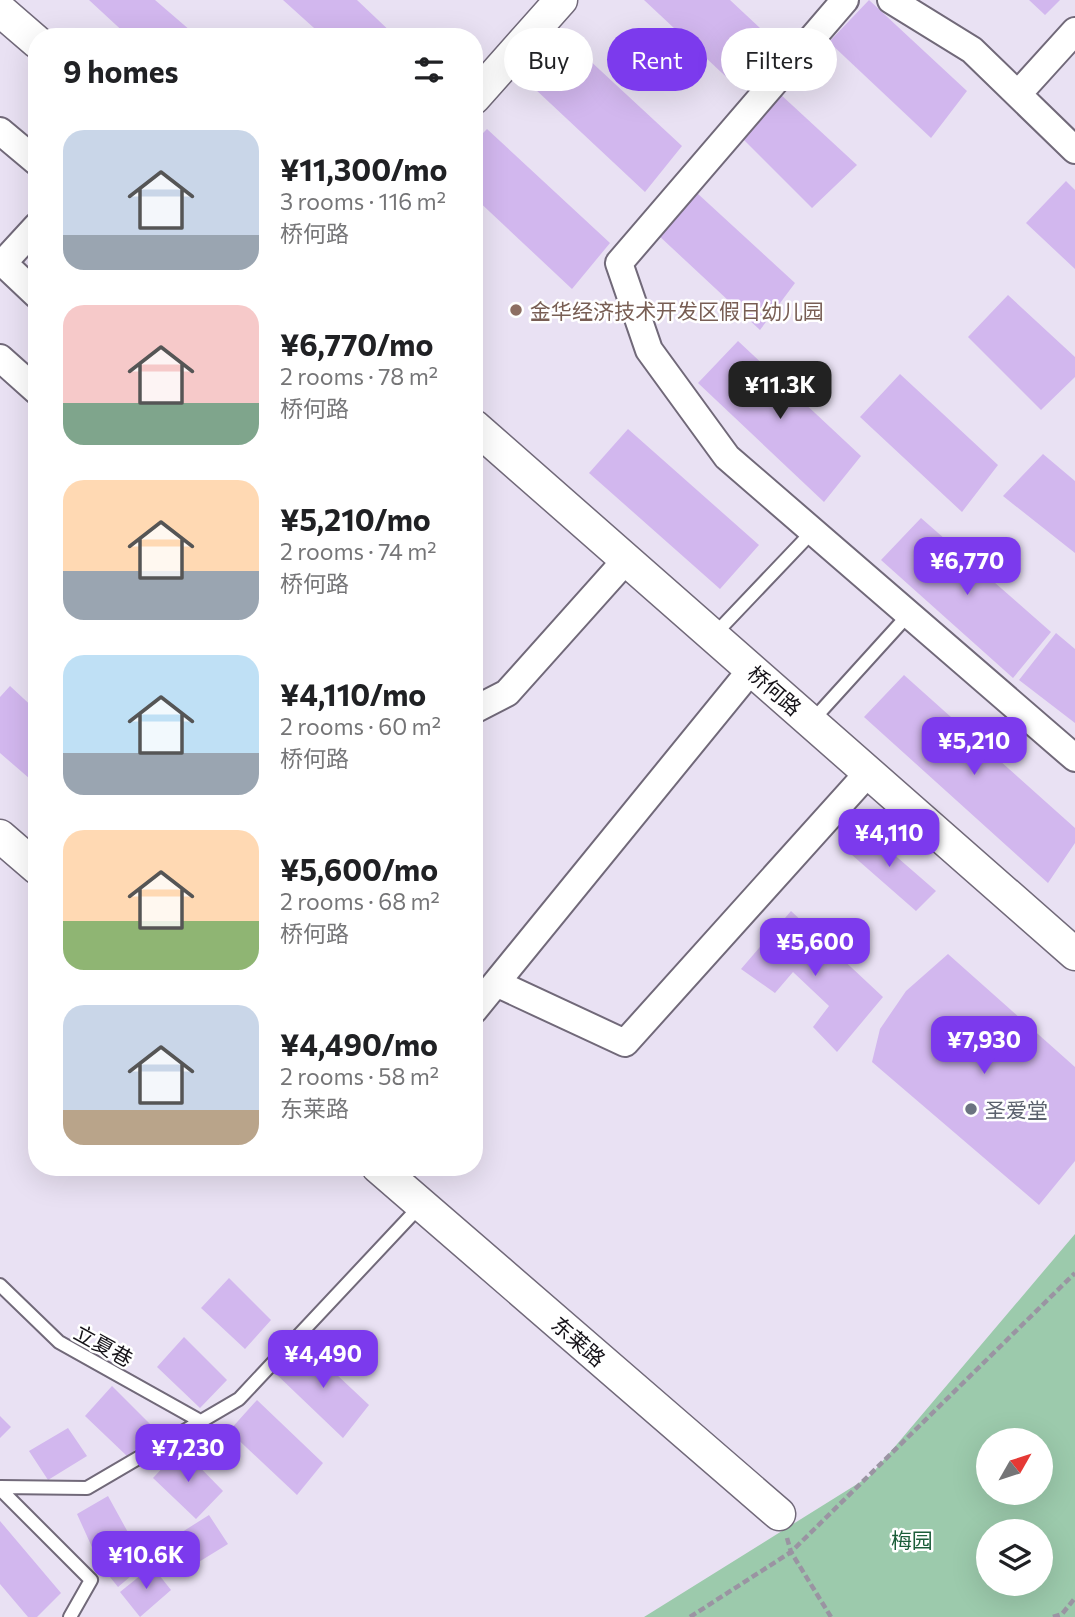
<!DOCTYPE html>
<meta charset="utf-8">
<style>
body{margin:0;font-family:Commissioner,"Noto Sans SC",sans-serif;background:#f2f2f2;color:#202124;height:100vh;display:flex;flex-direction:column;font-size:26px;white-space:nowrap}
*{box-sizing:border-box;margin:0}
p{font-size:23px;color:#757577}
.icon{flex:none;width:38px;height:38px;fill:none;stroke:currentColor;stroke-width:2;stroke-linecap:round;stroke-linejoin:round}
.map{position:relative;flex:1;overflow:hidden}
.details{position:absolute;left:28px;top:28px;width:455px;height:1148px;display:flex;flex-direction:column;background:#fff;border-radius:28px;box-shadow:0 7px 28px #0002}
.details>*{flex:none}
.guide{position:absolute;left:504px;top:28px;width:466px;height:63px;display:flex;gap:14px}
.needle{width:46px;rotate:51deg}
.buttons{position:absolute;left:976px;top:1428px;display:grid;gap:14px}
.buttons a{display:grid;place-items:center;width:77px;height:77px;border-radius:50%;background:#fff;box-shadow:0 7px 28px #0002;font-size:35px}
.price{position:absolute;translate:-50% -60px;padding:0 16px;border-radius:14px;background:#7c3aed;color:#fff;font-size:23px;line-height:46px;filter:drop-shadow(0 2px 4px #0008)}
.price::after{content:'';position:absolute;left:50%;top:42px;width:21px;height:16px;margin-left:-10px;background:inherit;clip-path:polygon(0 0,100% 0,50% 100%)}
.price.on{background:#222;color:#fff}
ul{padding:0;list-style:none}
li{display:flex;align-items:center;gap:21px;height:175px;padding:0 35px}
li span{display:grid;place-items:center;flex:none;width:196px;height:140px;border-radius:21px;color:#555}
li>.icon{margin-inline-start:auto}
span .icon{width:84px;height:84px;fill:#fffc;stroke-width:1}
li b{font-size:30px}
h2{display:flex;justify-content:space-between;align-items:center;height:84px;padding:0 35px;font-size:30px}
.tag{padding:0 24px;border-radius:32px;background:#fff;box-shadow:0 7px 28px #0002;font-size:24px;line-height:63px}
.tag.on{background:#7c3aed;color:#fff}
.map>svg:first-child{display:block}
.green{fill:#9ccaac;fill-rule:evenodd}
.building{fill:#d2b7ee}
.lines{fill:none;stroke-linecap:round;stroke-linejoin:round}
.service-casing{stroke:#716979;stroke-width:16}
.minor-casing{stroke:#716979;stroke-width:30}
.tertiary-casing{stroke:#716979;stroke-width:35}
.path{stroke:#9a94a2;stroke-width:4.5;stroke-dasharray:7 3.5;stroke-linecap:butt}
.service{stroke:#fff;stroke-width:12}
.minor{stroke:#fff;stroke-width:26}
.tertiary{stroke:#fff;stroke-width:32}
.education-dot{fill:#8d6e63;stroke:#fff;stroke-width:2.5}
.worship-dot{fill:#6b7280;stroke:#fff;stroke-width:2.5}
.labels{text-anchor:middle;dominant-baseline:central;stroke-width:5;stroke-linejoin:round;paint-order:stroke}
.education-label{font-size:21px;fill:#785e54;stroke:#fff;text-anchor:start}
.street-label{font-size:21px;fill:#151218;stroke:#fff}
.worship-label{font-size:21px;fill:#5b616d;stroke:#fff;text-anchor:start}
.park-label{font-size:21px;fill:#1c5e3a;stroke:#fff}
</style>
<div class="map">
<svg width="1075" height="1617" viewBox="0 0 1075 1617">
<rect width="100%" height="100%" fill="#e9e1f3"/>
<path class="green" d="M1075,1234V1617H644L870,1476ZM989,1440H1041V1493H989ZM989,1531H1041V1584H989Z"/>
<path class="building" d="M89,0H155L198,37H129Z
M283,0H357L396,37H324Z
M644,0H730L775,42L737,87Z
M869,0L967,91L931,138L829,42Z
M1029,0H1060L1045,15Z
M559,32L682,146L645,192L519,74Z
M779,93L857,165L812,208L739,135Z
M487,129L610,243L572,289L474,197V142Z
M1066,181L1075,190V269L1026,223Z
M697,193L795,283L760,330L657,234Z
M1008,295L1075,357V377L1041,410L968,337Z
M738,341L861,456L824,502L698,383Z
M900,374L998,465L962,512L860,417Z
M628,429L759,545L720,589L589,473Z
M1043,454L1075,481V553L1003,496Z
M921,518L1051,632L1013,678L881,560Z
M1056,633L1075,649V723L1019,680Z
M904,675L1075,828V843L1048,883L864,717Z
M10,686L37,711V785L0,753V697Z
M860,825L936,891L916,911L844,848Z
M791,911L883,997L837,1052L813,1027L829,1006L793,972L775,993L741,969Z
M948,954L1075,1067V1161L1039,1205L872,1062L880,1029L906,991Z
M229,1278L271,1320L245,1349L201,1308Z
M184,1337L227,1380L200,1408L157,1367Z
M303,1343L369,1405L343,1438L275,1373Z
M112,1386L155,1429L128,1457L85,1416Z
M257,1400L323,1463L297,1495L229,1431Z
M0,1416L11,1427L0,1438Z
M68,1428L87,1456L48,1480L29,1451Z
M181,1448L223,1491L196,1519L153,1478Z
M108,1496L130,1536L150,1560L118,1587L98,1562L130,1536L96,1556L77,1514Z
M209,1515L228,1544L189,1568L171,1539Z
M0,1521L61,1593L37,1617H28L0,1584Z
M152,1566L171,1590L140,1617L120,1592Z"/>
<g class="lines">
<defs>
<path id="service" d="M714,635L813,531
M811,722L909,614
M0,1285L59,1342L202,1422
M0,1487L87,1488L239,1399L421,1205
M0,1489L91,1580L70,1617"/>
<path id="minor" d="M845,0L619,263L649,350L727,457L1075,758
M891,0L972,50L1075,150
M1018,94L1075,31
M0,131L37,162
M0,260L37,295
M3,263L37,226
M0,358L37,391
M474,710L507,693L626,560
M496,983L625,1043L868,773
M474,1010L751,670"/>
<path id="tertiary" d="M0,10L37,42
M474,98L561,0
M474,426L1075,954
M0,836L37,868
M378,1167L779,1514"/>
</defs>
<use href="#service" class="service-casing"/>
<use href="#minor" class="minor-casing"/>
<use href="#tertiary" class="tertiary-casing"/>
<path class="path" d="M787,1538L791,1552L831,1617
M690,1617L791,1552L1075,1273
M1053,1617L1062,1614L1075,1598"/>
<use href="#service" class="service"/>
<use href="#minor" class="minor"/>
<use href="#tertiary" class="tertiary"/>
</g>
<circle class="education-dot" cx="516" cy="310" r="7"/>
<circle class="worship-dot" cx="971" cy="1109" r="7"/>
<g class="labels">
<g class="education-label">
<text x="530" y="310">金华经济技术开发区假日幼儿园</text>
</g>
<g class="street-label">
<text transform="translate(775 690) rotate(41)">桥何路</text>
<text transform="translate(579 1341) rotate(41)">东莱路</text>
<text transform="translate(104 1345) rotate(29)">立夏巷</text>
</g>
<g class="worship-label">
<text x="985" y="1109">圣爱堂</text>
</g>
<g class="park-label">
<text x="912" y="1539">梅园</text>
</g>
</g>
</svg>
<div class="buttons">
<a><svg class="needle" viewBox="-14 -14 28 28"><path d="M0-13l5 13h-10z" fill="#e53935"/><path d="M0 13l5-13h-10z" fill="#757577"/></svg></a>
<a><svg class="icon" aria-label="layers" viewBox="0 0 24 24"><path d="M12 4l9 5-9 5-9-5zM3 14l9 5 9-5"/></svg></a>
</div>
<b class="price on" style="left:780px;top:421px">¥11.3K</b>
<b class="price" style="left:967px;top:597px">¥6,770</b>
<b class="price" style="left:974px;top:777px">¥5,210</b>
<b class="price" style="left:889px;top:869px">¥4,110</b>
<b class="price" style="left:815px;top:978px">¥5,600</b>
<b class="price" style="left:984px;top:1076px">¥7,930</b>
<b class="price" style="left:323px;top:1390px">¥4,490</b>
<b class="price" style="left:188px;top:1484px">¥7,230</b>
<b class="price" style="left:146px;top:1591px">¥10.6K</b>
<div class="guide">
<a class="tag">Buy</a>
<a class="tag on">Rent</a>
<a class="tag">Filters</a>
</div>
<section class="details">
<h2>9 homes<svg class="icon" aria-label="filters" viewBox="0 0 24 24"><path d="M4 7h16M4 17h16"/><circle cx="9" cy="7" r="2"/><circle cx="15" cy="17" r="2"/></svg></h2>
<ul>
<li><span style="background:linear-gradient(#c9d6e8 75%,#9aa5b1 0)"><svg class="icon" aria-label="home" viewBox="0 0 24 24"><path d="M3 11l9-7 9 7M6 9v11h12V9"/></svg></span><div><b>¥11,300/mo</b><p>3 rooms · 116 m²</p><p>桥何路</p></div></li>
<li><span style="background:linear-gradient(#f6c9c9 70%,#7fa58c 0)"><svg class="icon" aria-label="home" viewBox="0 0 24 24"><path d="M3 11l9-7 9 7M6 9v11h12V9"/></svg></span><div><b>¥6,770/mo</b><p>2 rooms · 78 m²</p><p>桥何路</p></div></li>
<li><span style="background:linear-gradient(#ffd9b3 65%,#9aa5b1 0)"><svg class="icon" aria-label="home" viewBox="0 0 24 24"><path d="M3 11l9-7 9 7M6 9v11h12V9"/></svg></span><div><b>¥5,210/mo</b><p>2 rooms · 74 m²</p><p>桥何路</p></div></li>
<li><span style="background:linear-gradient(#bfe0f5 70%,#9aa5b1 0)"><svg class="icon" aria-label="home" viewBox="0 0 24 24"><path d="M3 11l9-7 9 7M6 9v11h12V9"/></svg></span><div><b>¥4,110/mo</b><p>2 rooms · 60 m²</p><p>桥何路</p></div></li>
<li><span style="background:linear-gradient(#ffd9b3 65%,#8fb573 0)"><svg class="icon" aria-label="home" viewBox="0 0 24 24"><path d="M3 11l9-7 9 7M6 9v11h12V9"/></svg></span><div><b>¥5,600/mo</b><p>2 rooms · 68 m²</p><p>桥何路</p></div></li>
<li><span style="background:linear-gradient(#c9d6e8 75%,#b9a48a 0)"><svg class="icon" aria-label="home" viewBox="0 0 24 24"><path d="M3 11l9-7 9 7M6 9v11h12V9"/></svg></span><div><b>¥4,490/mo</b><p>2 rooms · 58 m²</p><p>东莱路</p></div></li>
</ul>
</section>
</div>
